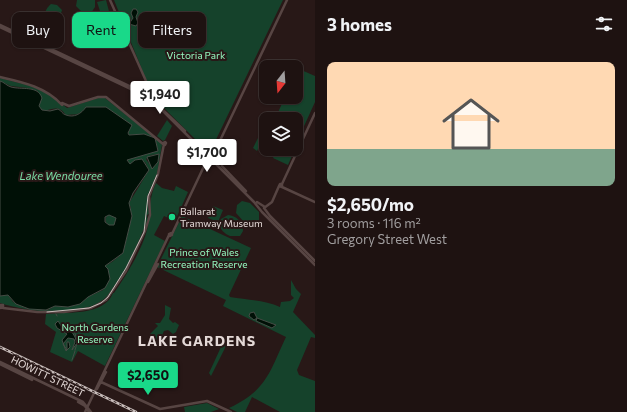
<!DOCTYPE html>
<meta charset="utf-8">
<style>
body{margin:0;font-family:Commissioner,sans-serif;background:#261b1a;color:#f1f3f6;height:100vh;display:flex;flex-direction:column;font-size:15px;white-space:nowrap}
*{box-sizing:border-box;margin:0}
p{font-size:13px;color:#a19e9f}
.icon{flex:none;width:22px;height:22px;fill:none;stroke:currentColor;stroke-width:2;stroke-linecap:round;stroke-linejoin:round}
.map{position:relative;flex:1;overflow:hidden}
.side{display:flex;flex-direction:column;background:#1e1211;width:312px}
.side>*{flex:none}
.top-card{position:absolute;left:12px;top:12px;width:243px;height:36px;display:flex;gap:8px}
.needle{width:26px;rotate:197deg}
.tools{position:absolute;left:259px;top:60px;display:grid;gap:8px}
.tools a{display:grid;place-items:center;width:44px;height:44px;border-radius:8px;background:#1e1211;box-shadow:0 1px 3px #0004,0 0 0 1px #3c3231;font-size:20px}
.price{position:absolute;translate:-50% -34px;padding:0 9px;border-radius:4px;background:#fff;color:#222;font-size:13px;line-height:26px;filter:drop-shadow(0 1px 2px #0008)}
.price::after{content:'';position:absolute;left:50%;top:24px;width:12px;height:9px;margin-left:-6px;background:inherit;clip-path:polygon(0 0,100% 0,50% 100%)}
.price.selected{background:#19d989;color:#111}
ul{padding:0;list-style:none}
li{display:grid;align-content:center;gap:8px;height:212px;padding:0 12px}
li span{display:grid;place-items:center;height:124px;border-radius:8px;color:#555}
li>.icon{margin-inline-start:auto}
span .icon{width:72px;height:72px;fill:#fffc;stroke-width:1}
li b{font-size:17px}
h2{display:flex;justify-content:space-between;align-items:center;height:48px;padding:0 12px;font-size:17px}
.pill{padding:0 14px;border-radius:8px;background:#1e1211;box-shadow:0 1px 3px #0004,0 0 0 1px #3c3231;font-size:14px;line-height:36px}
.pill.selected{background:#19d989;color:#111}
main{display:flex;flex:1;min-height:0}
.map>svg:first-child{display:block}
.green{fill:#15422b;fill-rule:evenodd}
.water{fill:#001006;stroke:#444c45;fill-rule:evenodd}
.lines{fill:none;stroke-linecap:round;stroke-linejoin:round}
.stream{stroke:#444c45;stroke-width:1}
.secondary{stroke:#574543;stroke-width:2.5}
.tram{stroke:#c7bcba;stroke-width:1}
.rail-casing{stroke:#c7bcba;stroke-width:2.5}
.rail{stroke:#281817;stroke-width:1;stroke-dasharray:3;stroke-linecap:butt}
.poi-dot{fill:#19d989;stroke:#281817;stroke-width:1.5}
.labels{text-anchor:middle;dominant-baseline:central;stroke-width:4;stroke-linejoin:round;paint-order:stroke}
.park-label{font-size:10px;fill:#94f8bf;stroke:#281817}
.poi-label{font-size:10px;fill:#e4d9d7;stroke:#281817;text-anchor:start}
.street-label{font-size:10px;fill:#e4d9d7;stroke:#281817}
.water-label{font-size:11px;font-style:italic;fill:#7adea5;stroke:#281817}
.district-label{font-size:14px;font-weight:bold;letter-spacing:1px;fill:#e4d9d7;stroke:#281817}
</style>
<main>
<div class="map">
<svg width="315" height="412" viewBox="0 0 315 412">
<rect width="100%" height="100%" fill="#281817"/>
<path class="green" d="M77,0H95V7L91,13H83L76,6Z
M106,0L110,15L102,17L97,2Z
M114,0H283L211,150L207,151L153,97Z
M51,4L57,5L62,10L59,20L54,26L47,24C42,17 45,9 51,4Z
M88 28a8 8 0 1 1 16 0a8 8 0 1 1-16 0Z
M299,69L315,76V102L300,135L296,133V119H275L285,97H296V75Z
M0,78L31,86L49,94L67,108L98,98H105L160,142L162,145L157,174L147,197L149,214L147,215V219L149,215V216C140,239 122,285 103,300C79,318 27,312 0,303V296L8,295L13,302L25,308L48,310L55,306L68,307L80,304L88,297L103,290L106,285L100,274L105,266L112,262L123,253L132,216L129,212L131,208L129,203L149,170L145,162L135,160L130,164L128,163V159L158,151L155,138L144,134L129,135L128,132L132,125L106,107H86C80,116 75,114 66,115C64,113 63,111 61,110C54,105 46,114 39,108L40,102L38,91L28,88L11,86L0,81ZM159,154L156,165L152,168L146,159L151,155Z
M167,120L172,126L165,140L163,141L157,136Z
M266,122V134L257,151L253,148Z
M277,149H289L294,151L288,165L273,158Z
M156,183L162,188L174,191L176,186L188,192L175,221L164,216L154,235L165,241L105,366L78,351L72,362L50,352L56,332L45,324L46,314C67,312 104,316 113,293H114C126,276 145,245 148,225C150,211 149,197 156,183Z
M242,201L250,203L259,212V220L254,225L245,223L236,213L237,205Z
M213,206L223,210L218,222L208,218Z
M105.5 220a5.5 5.5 0 1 1 11 0a5.5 5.5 0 1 1-11 0Z
M228,215C236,216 243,221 243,231L240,236H230C223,233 217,227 221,219Z
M182,216L251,248L229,295L230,297C247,300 265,300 280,307L281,302L290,301L294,298L291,295V280L296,289L301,294L293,312L315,335V338L311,337L297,370L299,375L315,381V412H280L252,397L245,412H237L229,408C267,390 269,373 286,337L223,306L226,300L157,267Z
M165,305L171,308L169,319L173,323L175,322L179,325L176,332L173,334L168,330L164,331L158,344L152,338L150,334L158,326L155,323H160L165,315Z
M227,334L231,336L211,376L209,373Z
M207,403L219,409L211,412H185L184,407Z"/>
<path class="water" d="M133,9H136L138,12L136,17L138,23L136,26L129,24L133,18L131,13Z
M0,81C4,82 7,86 11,87C21,90 38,85 42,98L39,106L42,110L50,111L58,109C61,110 62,114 66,115C74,118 81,114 86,107H106L132,125L128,133L129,135L144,134L155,138L158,151L127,160L130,164L135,160L142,159L149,170L133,193L129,203L132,216L123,253L105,266L108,269L110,279L105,288L88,297L80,304L68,307L55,306L46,310L29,309L16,304L8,295L0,296ZM109,215L116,218L114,225H109L105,222V217Z
M159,154L158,162L152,169L147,157Z
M254,312L257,318L276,325L272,328L256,321L257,318L254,320L249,316L250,313Z
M58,321L62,327H69L75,337L77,343L72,350L75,342L74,339L68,338L63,344L67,350V342H69L70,347L66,351L62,340L67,334L57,328L55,324Z"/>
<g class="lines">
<path class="stream" d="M56,314L57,316
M69,324C76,333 79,340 75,350
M72,360L75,351"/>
<path class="secondary" d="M110,0L150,90L148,97
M0,25L146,94L185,131
M0,27L150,98L254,202L262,212L315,265
M0,77C22,82 46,87 62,105
M62,103L69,106L98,97H106L163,144
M165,142L166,143L165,145L163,143Z
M222,166L246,191
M280,184H282V187L279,186Z
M282,184L315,113
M282,187L315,202
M257,202L265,207
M264,208L270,216L315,261
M264,208L272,202L279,186
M171,233L172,235L170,236L169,234Z
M172,234L206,162L216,149L287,0
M148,282L158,264
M3,305V307L1,308L0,305Z
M3,308L37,312H64L91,308L106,300L126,271L145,231L150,215L149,196L158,174L164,144
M0,362L83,402L91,412
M0,364L32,380
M101,382L160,409L207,401L231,412
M97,389L106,372
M78,402L85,406L89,412
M85,412L169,235"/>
<path class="tram" d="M47,312L89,308L101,303L108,297L126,268L144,232L148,196L157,175"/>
<defs>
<path id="rail" d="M0,347L136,412"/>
</defs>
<use href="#rail" class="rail-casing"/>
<use href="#rail" class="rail"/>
</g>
<circle class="poi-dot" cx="172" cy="217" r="4"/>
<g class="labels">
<g class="park-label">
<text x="196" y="55">Victoria Park</text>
<text x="204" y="252">Prince of Wales<tspan x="204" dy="12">Recreation Reserve</tspan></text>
<text x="95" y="327">North Gardens<tspan x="95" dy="12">Reserve</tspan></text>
</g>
<g class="poi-label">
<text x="180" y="211">Ballarat<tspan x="180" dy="12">Tramway Museum</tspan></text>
</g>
<g class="street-label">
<text transform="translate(48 376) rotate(26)">HOWITT STREET</text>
</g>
<g class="water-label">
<text x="61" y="175">Lake Wendouree</text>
</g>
<g class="district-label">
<text x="197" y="340">LAKE GARDENS</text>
</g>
</g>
</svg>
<div class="tools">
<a><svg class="needle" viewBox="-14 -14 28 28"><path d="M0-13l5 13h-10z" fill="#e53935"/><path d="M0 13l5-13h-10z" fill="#a19e9f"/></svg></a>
<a><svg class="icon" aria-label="layers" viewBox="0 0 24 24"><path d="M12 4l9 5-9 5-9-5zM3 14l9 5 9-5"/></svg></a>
</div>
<b class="price" style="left:160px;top:115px">$1,940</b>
<b class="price" style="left:207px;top:173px">$1,700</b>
<b class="price selected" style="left:148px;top:396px">$2,650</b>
<div class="top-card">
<a class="pill">Buy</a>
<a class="pill selected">Rent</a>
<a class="pill">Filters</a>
</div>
</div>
<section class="side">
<h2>3 homes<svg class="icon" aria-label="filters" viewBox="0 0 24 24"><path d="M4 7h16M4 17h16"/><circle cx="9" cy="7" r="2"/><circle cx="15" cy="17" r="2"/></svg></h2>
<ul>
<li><span style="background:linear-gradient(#ffd9b3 70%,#7fa58c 0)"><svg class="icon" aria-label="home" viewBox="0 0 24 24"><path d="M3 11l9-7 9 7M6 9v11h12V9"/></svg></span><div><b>$2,650/mo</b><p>3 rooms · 116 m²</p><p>Gregory Street West</p></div></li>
</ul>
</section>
</main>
